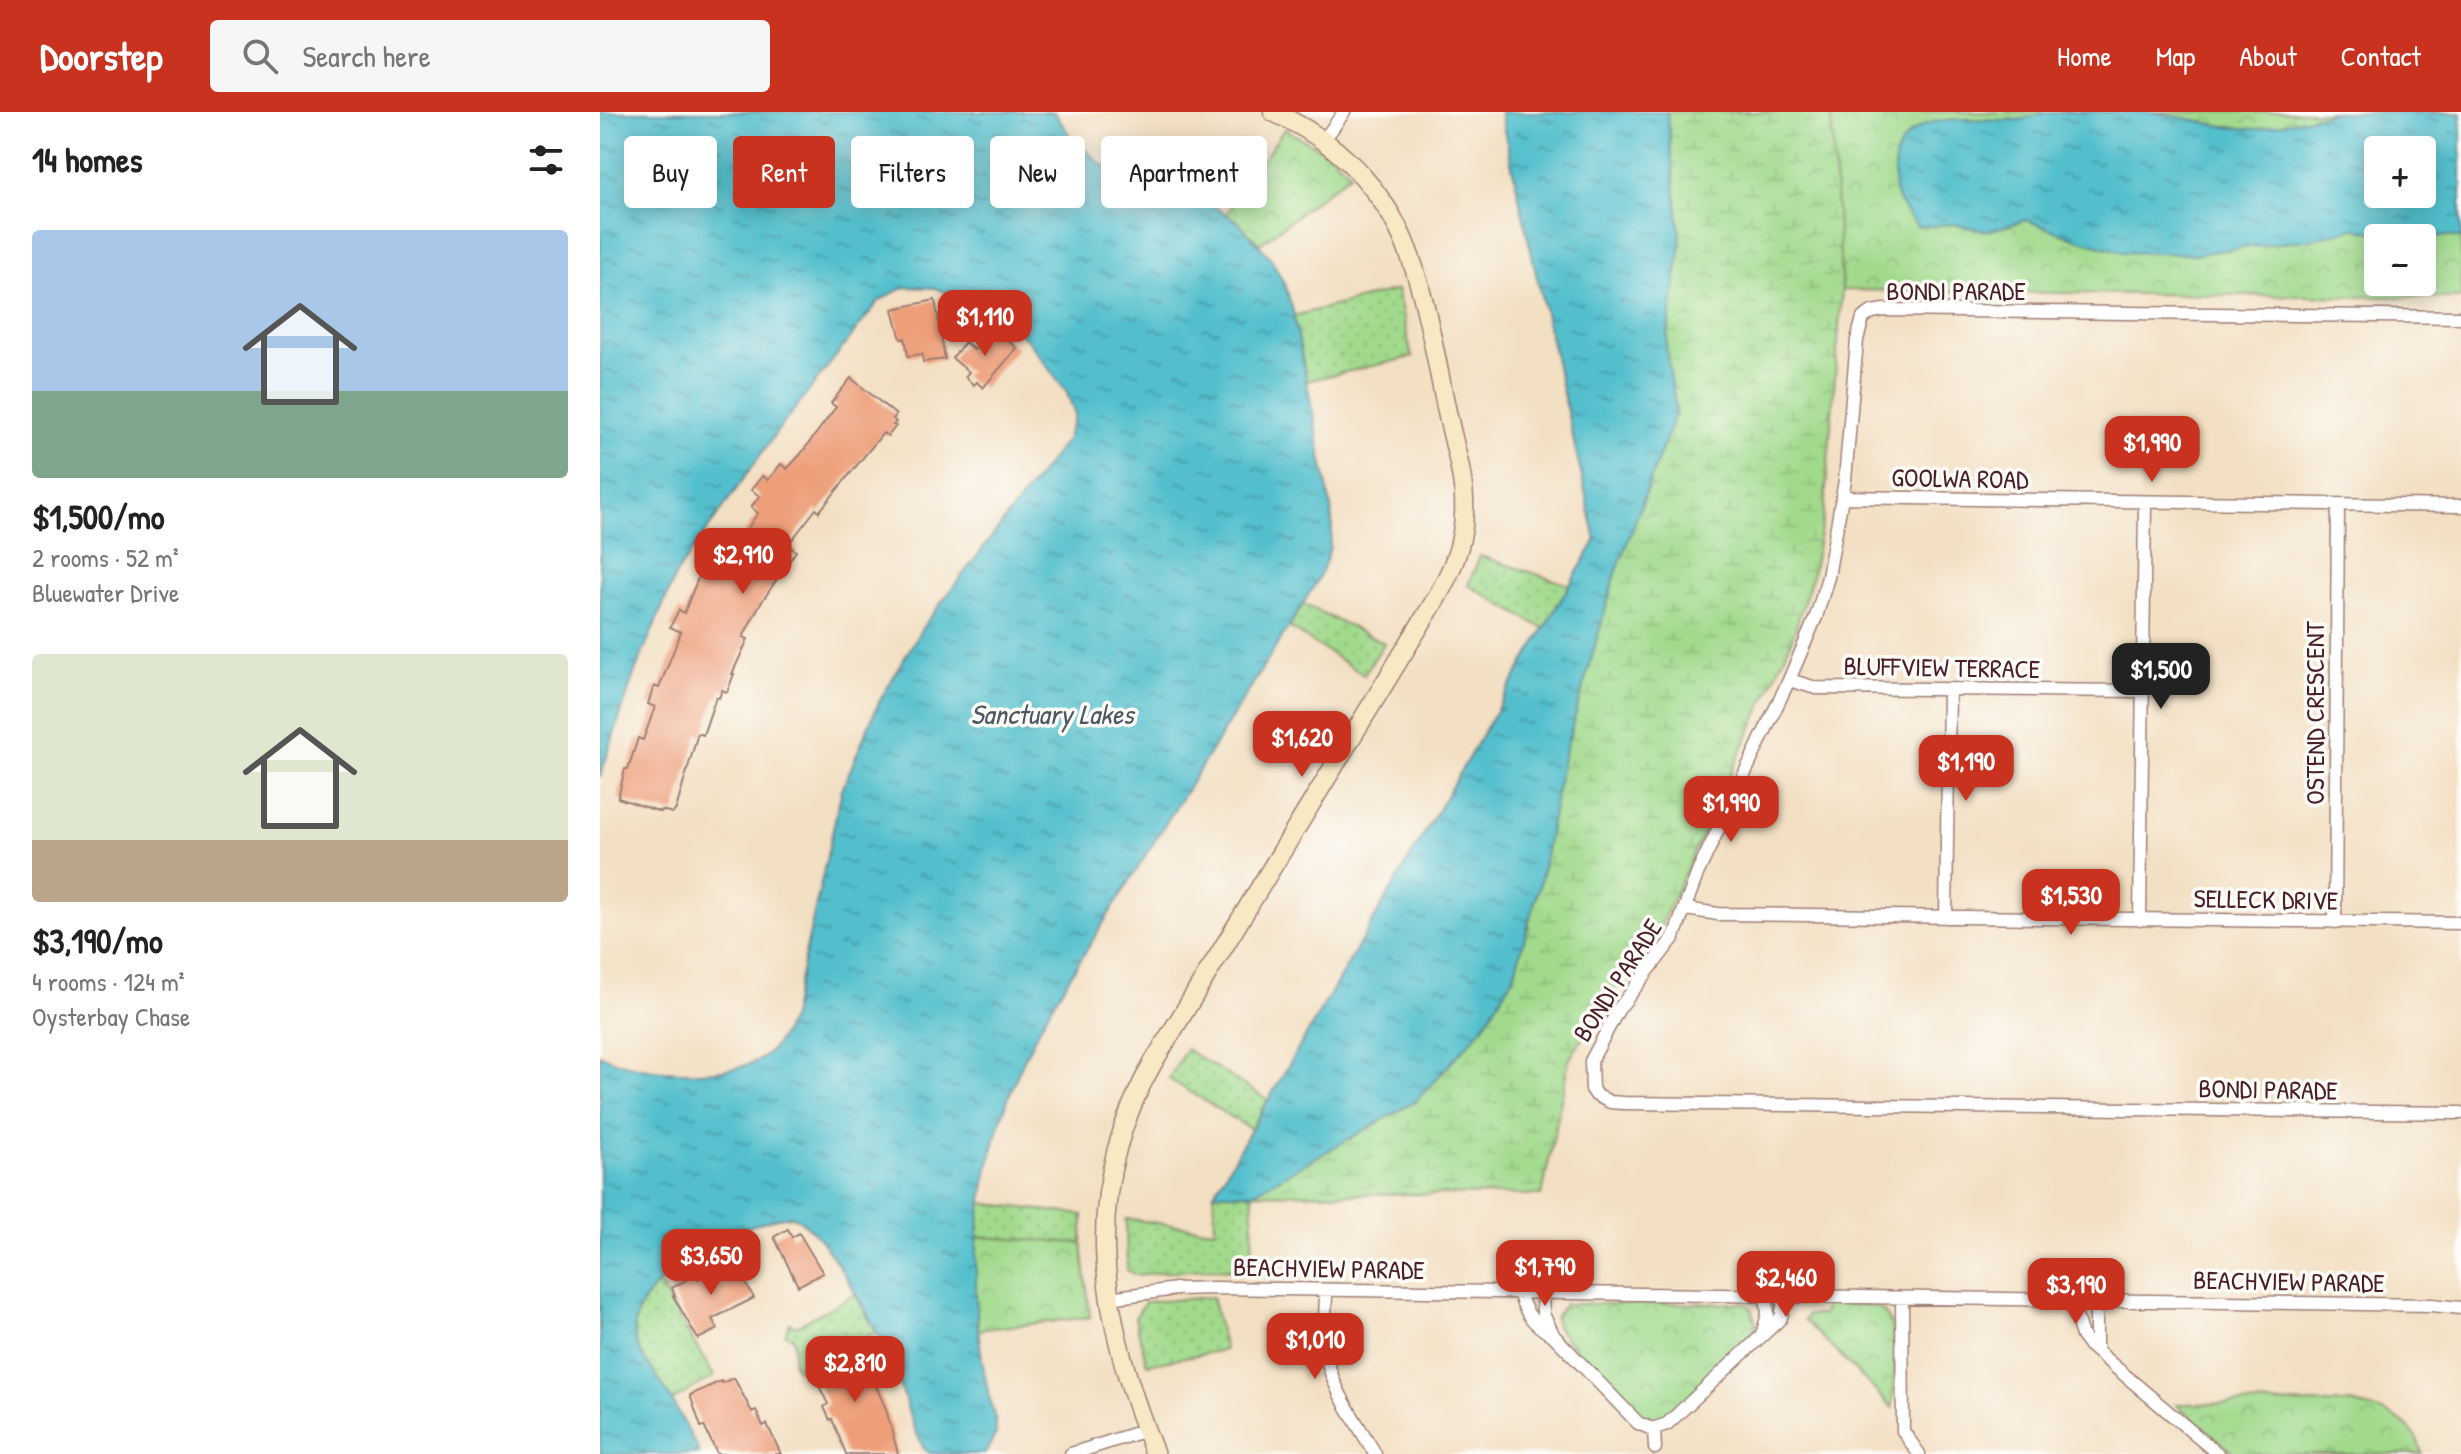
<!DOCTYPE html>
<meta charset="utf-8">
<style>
body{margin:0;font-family:"Patrick Hand",sans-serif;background:#f6f6f6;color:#222;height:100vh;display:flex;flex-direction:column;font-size:30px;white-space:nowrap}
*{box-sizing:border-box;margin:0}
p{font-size:26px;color:#767676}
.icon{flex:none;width:44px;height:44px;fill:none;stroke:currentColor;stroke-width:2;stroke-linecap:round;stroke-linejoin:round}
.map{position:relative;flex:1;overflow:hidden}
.side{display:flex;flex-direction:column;background:#fff;width:600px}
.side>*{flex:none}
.top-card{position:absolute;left:24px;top:24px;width:760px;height:72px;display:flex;gap:16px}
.buttons{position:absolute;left:1764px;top:24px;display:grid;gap:16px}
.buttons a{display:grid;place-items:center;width:72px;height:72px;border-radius:8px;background:#fff;box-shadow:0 4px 20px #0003;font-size:40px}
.price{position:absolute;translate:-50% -68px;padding:0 18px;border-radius:16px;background:#c8321e;color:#fff;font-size:26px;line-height:52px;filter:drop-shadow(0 2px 4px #0008)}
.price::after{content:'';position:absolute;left:50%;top:48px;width:24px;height:18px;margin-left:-12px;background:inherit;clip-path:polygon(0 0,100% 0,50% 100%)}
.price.active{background:#222;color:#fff}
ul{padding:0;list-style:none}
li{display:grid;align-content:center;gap:16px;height:424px;padding:0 32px}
li span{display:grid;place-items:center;height:248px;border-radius:8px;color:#555}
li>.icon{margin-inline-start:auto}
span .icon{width:144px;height:144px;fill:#fffc;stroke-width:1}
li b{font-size:34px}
h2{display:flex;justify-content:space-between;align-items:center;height:96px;padding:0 32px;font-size:34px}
.tag{padding:0 28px;border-radius:8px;background:#fff;box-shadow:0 4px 20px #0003;font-size:28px;line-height:72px}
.tag.active{background:#c8321e;color:#fff}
header{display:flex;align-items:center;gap:48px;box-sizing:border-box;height:112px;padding:0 40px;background:#c8321e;color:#fff}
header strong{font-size:38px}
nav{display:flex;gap:44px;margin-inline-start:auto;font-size:28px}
.search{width:560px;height:72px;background:#f6f6f6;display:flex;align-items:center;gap:20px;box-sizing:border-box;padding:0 28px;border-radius:8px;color:#767676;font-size:30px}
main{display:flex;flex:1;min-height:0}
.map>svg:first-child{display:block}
.grass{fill:url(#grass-dots);stroke:#767c5c;stroke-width:2}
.wetland{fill:url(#wetland-marsh);stroke:#767c5c;stroke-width:2}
.park{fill:url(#park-crowns);stroke:#767c5c;stroke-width:2;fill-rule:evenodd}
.water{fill:url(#water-ripples);stroke:#4e6f7c;stroke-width:2;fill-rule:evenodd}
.building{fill:#ee9e79}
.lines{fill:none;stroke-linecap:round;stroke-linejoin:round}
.street-casing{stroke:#9e7f76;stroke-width:15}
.secondary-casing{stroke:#9e7f76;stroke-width:21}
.street{stroke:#fff;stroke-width:12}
.secondary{stroke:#f8e8c3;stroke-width:18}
.labels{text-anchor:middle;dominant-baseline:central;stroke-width:7;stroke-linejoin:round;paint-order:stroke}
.street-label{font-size:26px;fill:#4a1f2b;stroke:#fdfcf7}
.water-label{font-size:28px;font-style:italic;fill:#4d5764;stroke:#fdfcf7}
</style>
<header>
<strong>Doorstep</strong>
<div class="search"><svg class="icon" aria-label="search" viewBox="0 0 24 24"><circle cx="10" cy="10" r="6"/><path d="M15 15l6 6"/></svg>Search here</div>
<nav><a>Home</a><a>Map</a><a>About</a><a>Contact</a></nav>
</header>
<main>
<section class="side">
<h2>14 homes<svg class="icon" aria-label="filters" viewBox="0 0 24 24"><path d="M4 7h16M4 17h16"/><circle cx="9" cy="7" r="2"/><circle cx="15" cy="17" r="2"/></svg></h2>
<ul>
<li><span style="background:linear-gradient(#a9c7e8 65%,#7fa58c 0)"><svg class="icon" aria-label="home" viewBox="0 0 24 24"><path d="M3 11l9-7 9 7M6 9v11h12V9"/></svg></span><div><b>$1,500/mo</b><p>2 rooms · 52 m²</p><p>Bluewater Drive</p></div></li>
<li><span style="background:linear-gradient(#dfe7d0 75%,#b9a48a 0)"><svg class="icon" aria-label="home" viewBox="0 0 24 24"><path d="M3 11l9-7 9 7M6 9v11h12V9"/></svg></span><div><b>$3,190/mo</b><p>4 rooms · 124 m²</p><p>Oysterbay Chase</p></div></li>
</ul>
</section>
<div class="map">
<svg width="1861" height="1342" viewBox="0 0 1861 1342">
<defs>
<pattern id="grass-dots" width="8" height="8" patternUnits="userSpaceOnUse" patternTransform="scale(2)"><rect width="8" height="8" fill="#a1da8c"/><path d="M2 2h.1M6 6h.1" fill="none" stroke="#8cbb79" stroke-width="1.8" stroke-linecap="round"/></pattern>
<pattern id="wetland-marsh" width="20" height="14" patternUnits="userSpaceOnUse" patternTransform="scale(2)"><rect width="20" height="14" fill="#a1da8c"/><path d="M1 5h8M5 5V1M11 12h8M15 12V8" fill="none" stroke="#8cbb79"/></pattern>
<pattern id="park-crowns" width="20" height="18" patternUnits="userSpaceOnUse" patternTransform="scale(2)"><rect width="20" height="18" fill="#a1da8c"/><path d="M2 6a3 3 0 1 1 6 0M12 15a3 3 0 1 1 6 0" fill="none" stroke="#8cbb79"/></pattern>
<pattern id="water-ripples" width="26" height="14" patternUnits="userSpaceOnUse" patternTransform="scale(2)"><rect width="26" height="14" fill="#53bfcd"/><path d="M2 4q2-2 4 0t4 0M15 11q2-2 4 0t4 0" fill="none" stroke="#479ba7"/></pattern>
</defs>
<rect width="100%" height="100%" fill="#fdfcf7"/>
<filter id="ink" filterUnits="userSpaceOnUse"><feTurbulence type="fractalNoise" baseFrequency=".0125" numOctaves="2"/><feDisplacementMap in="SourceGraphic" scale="16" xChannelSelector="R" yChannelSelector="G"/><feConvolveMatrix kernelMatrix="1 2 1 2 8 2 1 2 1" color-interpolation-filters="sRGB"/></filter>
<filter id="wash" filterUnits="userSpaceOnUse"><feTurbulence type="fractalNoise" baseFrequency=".006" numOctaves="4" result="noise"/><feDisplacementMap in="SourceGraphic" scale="32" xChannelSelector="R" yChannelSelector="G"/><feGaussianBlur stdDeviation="1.8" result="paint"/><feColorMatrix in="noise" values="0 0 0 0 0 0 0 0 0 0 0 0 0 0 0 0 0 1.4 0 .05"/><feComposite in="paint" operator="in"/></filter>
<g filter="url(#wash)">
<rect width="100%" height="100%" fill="#f3dfc2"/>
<path class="grass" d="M797,178L812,245L706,269L693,204Z
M880,444L970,473L944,517L868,473Z
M703,492L784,531L764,563L689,515Z
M586,937L668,988L651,1017L569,967Z
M614,1081H653L652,1158L602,1157L535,1163L527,1158L526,1107L615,1118Z
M381,1091L483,1103L482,1131L377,1125Z
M58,1171L114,1264L72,1289C44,1242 11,1220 58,1171Z
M255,1182L276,1220L198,1258L193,1252L194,1226L185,1222L190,1211L197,1214Z
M612,1185L625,1238L547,1252L535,1206L545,1190Z"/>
<path class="wetland" d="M900,0H1231L1242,178L1224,400L1211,468L1192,528L1057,822L1007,887L969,948L942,1083L614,1081L996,428Z"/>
<path class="park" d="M1231,0H1861V186L1242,178ZM1778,38H1822V82H1778ZM1778,126H1822V170H1778Z
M684,17L727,40L751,61L660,132L626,102Z
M377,1125L482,1131L490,1205L378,1218L375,1167Z
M1144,1191L1151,1196L1157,1214L1067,1311H1039L956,1215L955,1205L965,1192Z
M1225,1193C1241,1193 1261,1190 1276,1195C1303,1202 1293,1273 1293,1296L1204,1208L1208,1203H1223Z
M1750,1291C1781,1298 1815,1306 1822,1342H1635L1576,1292Z"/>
<path class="water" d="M0,0H454L471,25L500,51L539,71L589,83L613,94L637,109L670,145L685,173L693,199L731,395C735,425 729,447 714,474L454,890C378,1018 355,1167 396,1311V1321L385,1342C372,1342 339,1342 329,1341C317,1334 304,1282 298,1268C283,1230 229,1118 192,1104C146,1106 24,1168 35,1225C38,1243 53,1257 62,1272C76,1295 88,1318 100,1342H0V942C35,963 123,967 159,948C174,940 182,923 190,909L242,677L279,590L322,516L466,328L475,303L467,281L426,226L388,196L335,176L304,175L279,189L176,321L76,462L34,562L0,665Z
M900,0H1067L1081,132L1066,234L1076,299L1014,467L990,551L962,650L941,767L914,864L881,918L816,989L653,1081H614L996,428Z
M1450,0H1554L1627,15L1658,17L1736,0L1861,1V126L1846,124L1807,126L1755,116L1712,127L1595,142L1523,140L1480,128L1426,108L1388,119L1354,112L1318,115C1297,91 1291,81 1295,49C1296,40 1300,35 1305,27C1328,0 1372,8 1407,8C1421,9 1436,3 1450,0ZM1822,38V82H1778V38Z"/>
<g id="blocks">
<path class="building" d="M335,188L345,247L323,250L322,242L308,244L305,226L301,227L293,197Z
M393,216L417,236L383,276L377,270L374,273L365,265L369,260L352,246L365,230L374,238Z
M251,266L296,303L293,307L296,310L293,313L296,314L288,324L283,321L219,400L216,397L188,433L196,439L159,494L143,525L148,527L132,562H134L127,580L122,578L119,586L116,585L103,623L98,621L76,697L73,701L61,698V700L18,686L25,657H28L38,626L43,628L55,595L48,592L54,574L59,576L81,520L70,515L79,498L84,501L100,461L108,465L120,448L125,450L158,401L151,395L160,384L151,378L162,364L168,368L181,352L187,357L200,343L236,295L231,291Z
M188,1117L192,1125L199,1121L223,1161L198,1174L174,1125Z
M132,1147L154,1186L112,1207L118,1217L98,1227L73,1184H75L72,1176L95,1163L98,1167Z
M265,1232L271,1244L267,1245L272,1256L269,1258L286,1297L298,1342H246L232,1307L230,1308L224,1295L228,1292L210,1256Z
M134,1266L152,1300L156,1298L163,1314L167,1312L181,1342H117L104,1314L101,1315L90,1283L121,1269L122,1271Z"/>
</g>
</g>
<g filter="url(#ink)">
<use href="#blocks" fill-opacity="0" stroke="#9e7f76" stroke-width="2"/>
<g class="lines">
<defs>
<path id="street" d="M724,28L744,0
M1861,205L1284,198L1272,200L1263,206L1257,228L1245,368L1228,465L1216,505L1189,568L1098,760L1074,825L1018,898L991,949L992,977L996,983L1010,990L1024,991L1861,1001
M1242,385L1861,394
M1189,568L1216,576L1543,579
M1086,797L1118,802L1861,811
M1346,805L1349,577
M1540,808L1545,390
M1735,810L1738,393
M726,1178C726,1198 723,1220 726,1241C731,1277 758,1311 775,1342
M919,1181C926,1203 934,1213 954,1224
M942,1181L943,1202L954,1224L1038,1311L1052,1317L1067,1312L1181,1206L1185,1184
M509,1186L576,1177L615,1176L1832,1193L1861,1196
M1302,1186L1303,1319L1319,1342
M1471,1188L1482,1224L1488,1232L1618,1342
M1162,1223L1168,1202L1166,1184
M1496,1239V1188
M1054,1317L1055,1336
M471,1342L546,1318"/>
<path id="secondary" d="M555,1342C501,1206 477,1082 554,949L836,487C851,460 863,434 864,402C866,368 854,333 847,300C833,235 822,147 784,92C756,50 718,20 673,0"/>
</defs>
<use href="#street" class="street-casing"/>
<use href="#secondary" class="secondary-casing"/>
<use href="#street" class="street"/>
<use href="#secondary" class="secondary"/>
</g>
</g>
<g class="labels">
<g class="street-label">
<text x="1356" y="178">BONDI PARADE</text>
<text transform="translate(1360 366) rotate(1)">GOOLWA ROAD</text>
<text transform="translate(1342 555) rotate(1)">BLUFFVIEW TERRACE</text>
<text transform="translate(1714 601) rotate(-90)">OSTEND CRESCENT</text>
<text transform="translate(1666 787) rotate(1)">SELLECK DRIVE</text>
<text transform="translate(1017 868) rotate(-57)">BONDI PARADE</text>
<text transform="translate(1668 977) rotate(1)">BONDI PARADE</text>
<text transform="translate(729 1156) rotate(1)">BEACHVIEW PARADE</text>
<text transform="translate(1689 1169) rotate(1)">BEACHVIEW PARADE</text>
</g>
<g class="water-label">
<text x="452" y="602">Sanctuary Lakes</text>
</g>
</g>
</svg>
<div class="buttons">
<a>+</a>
<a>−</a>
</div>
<b class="price" style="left:385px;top:246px">$1,110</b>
<b class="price" style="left:1552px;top:372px">$1,990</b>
<b class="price" style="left:143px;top:484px">$2,910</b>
<b class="price active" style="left:1561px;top:599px">$1,500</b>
<b class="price" style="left:702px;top:667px">$1,620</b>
<b class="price" style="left:1366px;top:691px">$1,190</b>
<b class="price" style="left:1131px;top:732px">$1,990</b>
<b class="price" style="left:1471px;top:825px">$1,530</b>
<b class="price" style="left:111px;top:1185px">$3,650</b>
<b class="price" style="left:945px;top:1196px">$1,790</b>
<b class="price" style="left:1186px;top:1207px">$2,460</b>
<b class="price" style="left:1476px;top:1214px">$3,190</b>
<b class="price" style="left:715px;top:1269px">$1,010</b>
<b class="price" style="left:255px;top:1292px">$2,810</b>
<div class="top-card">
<a class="tag">Buy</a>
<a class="tag active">Rent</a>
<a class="tag">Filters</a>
<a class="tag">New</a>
<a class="tag">Apartment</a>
</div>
</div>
</main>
